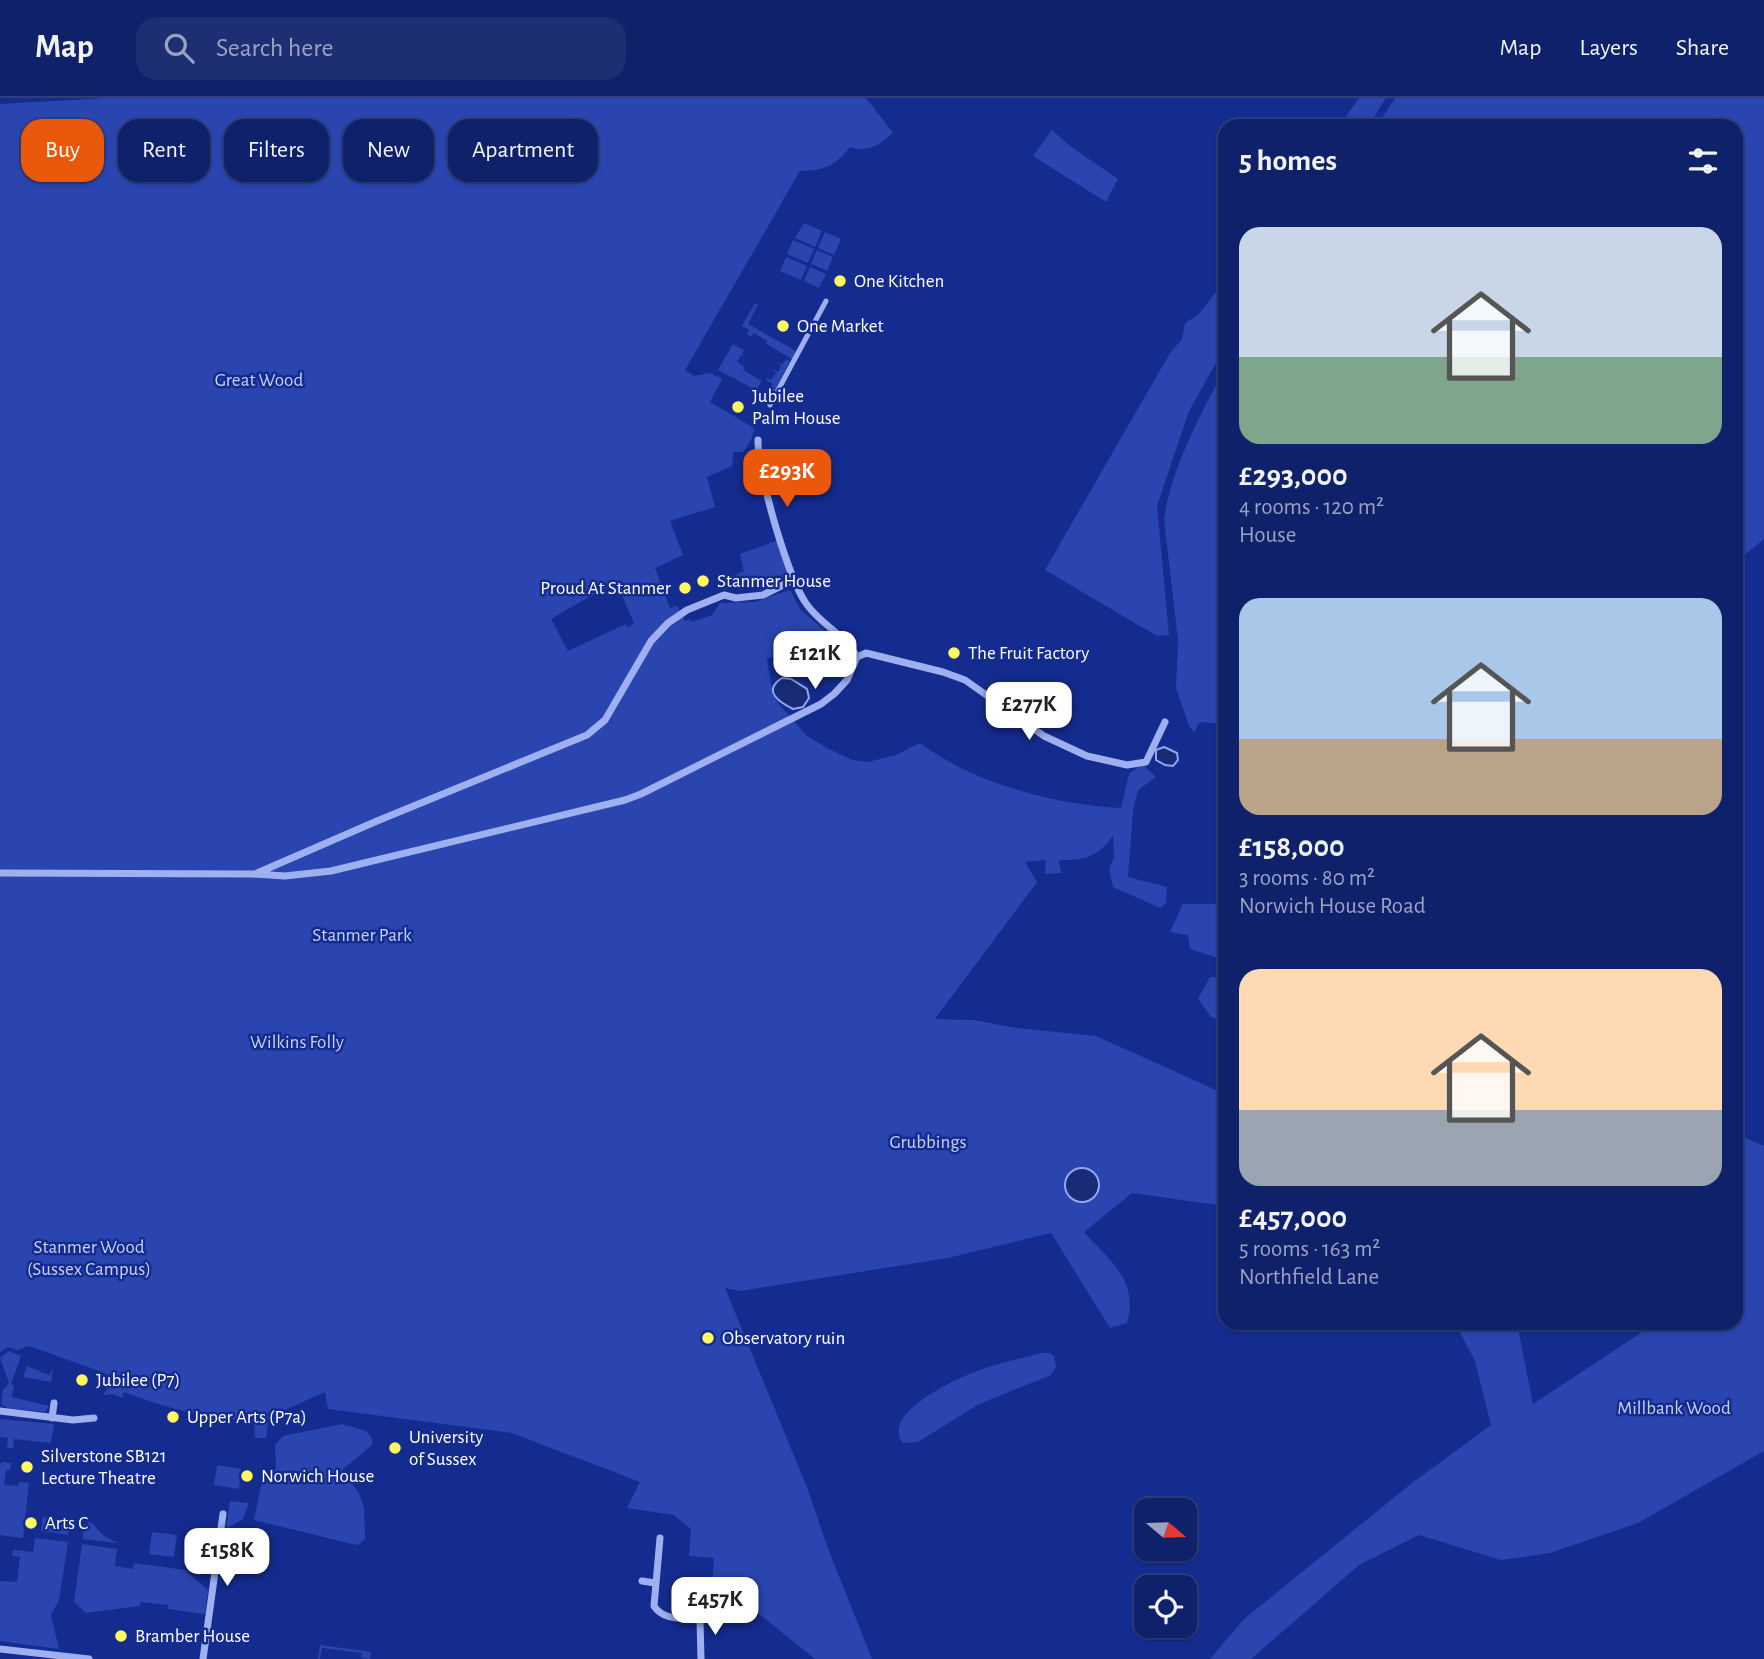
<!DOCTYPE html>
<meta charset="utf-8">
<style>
body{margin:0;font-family:"Alegreya Sans",sans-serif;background:#1d2e73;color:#f1f3f6;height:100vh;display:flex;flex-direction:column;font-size:26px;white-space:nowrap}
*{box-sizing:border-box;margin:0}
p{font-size:23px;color:#9ba3c1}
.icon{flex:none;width:38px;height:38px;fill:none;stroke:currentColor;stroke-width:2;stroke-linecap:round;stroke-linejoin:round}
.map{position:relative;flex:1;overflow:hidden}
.sheet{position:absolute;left:1218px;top:21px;width:525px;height:1211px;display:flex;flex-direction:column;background:#0f216b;border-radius:21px;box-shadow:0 2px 5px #0004,0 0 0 2px #2f3e7e}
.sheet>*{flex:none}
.guide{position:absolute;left:21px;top:21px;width:665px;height:63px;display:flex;gap:14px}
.needle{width:46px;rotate:109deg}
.buttons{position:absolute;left:1134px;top:1400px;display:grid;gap:14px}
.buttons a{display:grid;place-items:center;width:63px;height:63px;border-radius:14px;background:#0f216b;box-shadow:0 2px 5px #0004,0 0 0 2px #2f3e7e;font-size:35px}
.price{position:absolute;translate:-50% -60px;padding:0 16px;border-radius:14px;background:#fff;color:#222;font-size:23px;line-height:46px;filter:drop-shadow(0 2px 4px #0008)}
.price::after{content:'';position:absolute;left:50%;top:42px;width:21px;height:16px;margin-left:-10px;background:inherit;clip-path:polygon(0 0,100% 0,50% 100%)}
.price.on{background:#ea580c;color:#fff}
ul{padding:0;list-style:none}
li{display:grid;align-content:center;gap:14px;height:371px;padding:0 21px}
li span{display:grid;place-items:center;height:217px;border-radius:21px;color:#555}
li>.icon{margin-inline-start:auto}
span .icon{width:126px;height:126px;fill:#fffc;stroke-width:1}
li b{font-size:30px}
h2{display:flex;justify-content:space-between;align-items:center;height:84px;padding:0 21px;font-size:30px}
.tag{padding:0 24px;border-radius:21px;background:#0f216b;box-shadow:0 2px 5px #0004,0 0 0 2px #2f3e7e;font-size:24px;line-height:63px}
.tag.on{background:#ea580c;color:#fff}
header{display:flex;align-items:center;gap:42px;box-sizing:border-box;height:98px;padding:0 35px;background:#0f216b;border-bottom:2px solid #2f3e7e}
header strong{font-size:33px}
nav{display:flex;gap:38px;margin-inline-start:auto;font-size:24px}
.search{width:490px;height:63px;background:#1d2e73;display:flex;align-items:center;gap:18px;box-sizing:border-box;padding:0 24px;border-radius:21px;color:#9ba3c1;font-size:26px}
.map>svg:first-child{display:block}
.green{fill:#2a45b0;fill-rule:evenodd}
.water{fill:#192b76;stroke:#91a7f4;stroke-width:2}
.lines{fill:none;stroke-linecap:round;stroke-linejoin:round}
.pedestrian{stroke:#9fb0f1;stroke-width:5}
.minor{stroke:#9fb0f1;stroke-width:7}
.poi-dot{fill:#fff85e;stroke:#142c8f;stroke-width:2.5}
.labels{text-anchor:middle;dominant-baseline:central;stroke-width:5;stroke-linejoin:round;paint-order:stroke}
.poi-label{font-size:19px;fill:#fff;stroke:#142c8f;text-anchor:start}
.park-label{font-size:19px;fill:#c6d1fc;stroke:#142c8f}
</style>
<header>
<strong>Map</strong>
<div class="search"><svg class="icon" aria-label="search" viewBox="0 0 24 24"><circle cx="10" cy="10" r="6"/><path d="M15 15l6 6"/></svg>Search here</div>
<nav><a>Map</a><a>Layers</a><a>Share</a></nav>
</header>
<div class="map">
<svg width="1764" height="1561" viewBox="0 0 1764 1561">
<rect width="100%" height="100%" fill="#142c8f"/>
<path class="green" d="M106,0H866L893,35C880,47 868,55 850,49C834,69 825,72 800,73L685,272L694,278L710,275L722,281L710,304L754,330C753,341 749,346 743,354H733L732,368L707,379L715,409L670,423L683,457L655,470L670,510L677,508L685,523L690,521L692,524L712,517L720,505L754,504L790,492L800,511L833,540C815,580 808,574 772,559L767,561L773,597L778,605L807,638L827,650L852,662L868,664L896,657L920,645C973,685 1055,707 1121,710L1129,676L1142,666L1156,679L1138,692L1133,713L1128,779L1167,789L1166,805L1160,810L1113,789L1109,771L1114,759L1113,737C1100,758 1083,763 1059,762L1061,775L1045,776L1046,762L1025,764L1037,784L935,921L974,922L1016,930L1096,938L1225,996V1106L1217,1107L1132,1095L1084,1134C1109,1162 1139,1182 1127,1225L1110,1230L1051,1135L948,1160L740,1193L725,1190L808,1392L827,1448L872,1561H815L753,1511L711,1502L714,1460L689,1458L691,1431L674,1417L627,1410L640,1384L512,1335L328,1311L325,1294L269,1319L266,1340H255L254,1322C208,1322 167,1310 124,1294L122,1300L112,1296L103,1297L114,1282L102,1274L29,1248L17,1252L8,1249L0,1254V6ZM617,486L634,525L628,530L626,526L568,553L551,521L596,495Z
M1359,0H1386L1368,28H1339Z
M1395,0H1764V441L1736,464V28H1377Z
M1052,32L1070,48L1118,81L1106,104L1033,58Z
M804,125L822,133L815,149L795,140Z
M825,134L841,141L834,157L818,150Z
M793,142L814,151L808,165L787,156Z
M817,152L833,159L827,173L811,166Z
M786,159L807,168L801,182L780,173Z
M810,169L826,176L819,190L804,183Z
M1225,182V249L1189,313L1157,408L1169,537L1157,538L1045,472L1170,255L1182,241L1185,225L1199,216Z
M755,205L758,206L748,226L796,253L792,261L766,246L767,243L754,235L751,239L747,236L749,232L742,228Z
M733,246L744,252L742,255L744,258L741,257L737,264L745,269L743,272L762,283L756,292L718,272Z
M786,261L790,263L772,297L770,291L773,286L766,282L767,280L771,282L775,276H777L772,271L778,274L781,268L776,263L782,267Z
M1225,270V628L1224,626L1200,624L1194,634L1189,628L1176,590L1178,542L1164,421C1171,370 1201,316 1225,270Z
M779,442L788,474L786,479L782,484L762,492L741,488L724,491L722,483L744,473L740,456Z
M1183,806H1225V862L1190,851L1188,837L1170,834Z
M1210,879H1225V924L1211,919L1198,901Z
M1736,1036L1764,1048V1353L1638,1425L1550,1455L1501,1462L1419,1437L1359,1467L1251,1561H1210L1244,1521L1412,1385L1491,1327L1475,1263L1455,1225H1517L1533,1306L1656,1225H1736Z
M9,1253L21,1258L11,1286L14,1288L12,1299L49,1308L45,1314L7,1310L1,1306L3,1292L9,1285L0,1260Z
M1041,1255H1050L1054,1258L1056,1269L1051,1277L979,1306L918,1344L903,1345C880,1316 955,1281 977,1273C997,1265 1020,1261 1041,1255Z
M27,1268L49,1277L53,1271L51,1284L23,1279Z
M0,1321L54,1326L51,1345L14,1341L13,1350H7L8,1340L0,1339Z
M342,1326L366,1333L372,1341V1347L342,1372L359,1395L364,1409L365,1441L358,1447L352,1446L254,1422L261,1388L268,1383L276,1370L275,1347L283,1338Z
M3,1364L11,1365L10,1372H6L4,1387L18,1388L19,1384L29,1385L23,1440L0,1437V1366Z
M217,1367L241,1371L239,1391L214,1387Z
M230,1403L249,1405L243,1421L226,1431Z
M43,1419L67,1422L70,1425L68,1437L41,1433Z
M88,1424L92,1425L104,1438L118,1445L83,1441L84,1426L88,1427Z
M152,1434L177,1437L174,1459L149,1456Z
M35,1440L68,1444L59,1502L51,1517L59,1551L0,1543V1483L17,1484L20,1459L12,1458L13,1452L33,1454Z
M82,1446L117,1451L115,1468L133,1471L134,1465L185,1472L208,1492L205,1516L168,1511V1507L141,1504L140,1508L86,1515L74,1504Z
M193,1449L204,1451L199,1478L190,1470Z
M320,1547L371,1554L370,1561L361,1560L362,1555L322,1550L320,1561H318Z"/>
<path class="water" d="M782,580L791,581L807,591L809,600L803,609L793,611C779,604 762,593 782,580Z
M1164,649L1177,655L1178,662L1173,668L1165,667L1156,662V652Z
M1065 1087a17 17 0 1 1 34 0a17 17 0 1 1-34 0Z"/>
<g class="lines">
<path class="pedestrian" d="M770,307L826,203"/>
<path class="minor" d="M857,559L866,555L943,574L965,582L1044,638L1087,658L1127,667L1146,664L1165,624
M0,775L255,776L285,778L331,773L625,702L641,696L821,606L834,596L847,582L857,559C846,538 822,527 808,508C789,485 757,373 758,342
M255,776L377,723L587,637L605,622L651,543L668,525L687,512L724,497L736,500L763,497L793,482
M0,1313L73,1322L94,1320
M52,1320L54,1305
M660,1440L654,1508C663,1523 685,1520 700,1522L701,1561
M642,1483L655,1485
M0,1551L89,1561
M203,1561L223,1416"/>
</g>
<g class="poi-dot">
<circle cx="840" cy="183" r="7"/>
<circle cx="783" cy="228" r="7"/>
<circle cx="738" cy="309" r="7"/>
<circle cx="703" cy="483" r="7"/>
<circle cx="685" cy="490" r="7"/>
<circle cx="954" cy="555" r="7"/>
<circle cx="708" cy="1240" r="7"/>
<circle cx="82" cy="1282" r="7"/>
<circle cx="173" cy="1319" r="7"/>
<circle cx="395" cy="1350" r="7"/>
<circle cx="27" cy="1369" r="7"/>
<circle cx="247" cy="1378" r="7"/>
<circle cx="31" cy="1425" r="7"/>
<circle cx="121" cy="1538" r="7"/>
</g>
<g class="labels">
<g class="poi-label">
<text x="854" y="183">One Kitchen</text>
<text x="797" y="228">One Market</text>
<text x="752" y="298">Jubilee<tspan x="752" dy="22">Palm House</tspan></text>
<text x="717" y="483">Stanmer House</text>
<text x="671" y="490" text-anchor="end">Proud At Stanmer</text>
<text x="968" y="555">The Fruit Factory</text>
<text x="722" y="1240">Observatory ruin</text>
<text x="96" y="1282">Jubilee (P7)</text>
<text x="187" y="1319">Upper Arts (P7a)</text>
<text x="409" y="1339">University<tspan x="409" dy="22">of Sussex</tspan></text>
<text x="41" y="1358">Silverstone SB121<tspan x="41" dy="22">Lecture Theatre</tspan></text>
<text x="261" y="1378">Norwich House</text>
<text x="45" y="1425">Arts C</text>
<text x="135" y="1538">Bramber House</text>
</g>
<g class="park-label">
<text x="259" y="282">Great Wood</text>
<text x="362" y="837">Stanmer Park</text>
<text x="297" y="944">Wilkins Folly</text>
<text x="928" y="1044">Grubbings</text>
<text x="89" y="1149">Stanmer Wood<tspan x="89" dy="22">(Sussex Campus)</tspan></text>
<text x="1674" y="1310">Millbank Wood</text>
</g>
</g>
</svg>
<div class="buttons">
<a><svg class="needle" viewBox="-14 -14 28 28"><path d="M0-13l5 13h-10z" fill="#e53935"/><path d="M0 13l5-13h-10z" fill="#9ba3c1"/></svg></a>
<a><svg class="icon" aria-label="locate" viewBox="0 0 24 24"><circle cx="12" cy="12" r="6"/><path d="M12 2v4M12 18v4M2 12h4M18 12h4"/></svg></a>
</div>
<b class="price on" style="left:787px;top:411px">£293K</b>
<b class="price" style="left:815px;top:593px">£121K</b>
<b class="price" style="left:1029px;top:644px">£277K</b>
<b class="price" style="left:227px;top:1490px">£158K</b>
<b class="price" style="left:715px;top:1539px">£457K</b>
<div class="guide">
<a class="tag on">Buy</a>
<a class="tag">Rent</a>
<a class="tag">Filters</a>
<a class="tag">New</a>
<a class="tag">Apartment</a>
</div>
<section class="sheet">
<h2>5 homes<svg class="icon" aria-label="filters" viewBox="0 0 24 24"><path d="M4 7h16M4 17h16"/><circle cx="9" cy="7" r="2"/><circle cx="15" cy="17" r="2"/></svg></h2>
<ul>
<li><span style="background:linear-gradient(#c9d6e8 60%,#7fa58c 0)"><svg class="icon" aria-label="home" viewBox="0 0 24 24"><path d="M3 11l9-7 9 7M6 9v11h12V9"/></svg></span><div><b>£293,000</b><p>4 rooms · 120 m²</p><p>House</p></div></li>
<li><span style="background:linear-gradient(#a9c7e8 65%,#b9a48a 0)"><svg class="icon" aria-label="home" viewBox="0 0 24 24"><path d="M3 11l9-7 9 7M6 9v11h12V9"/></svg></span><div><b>£158,000</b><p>3 rooms · 80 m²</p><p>Norwich House Road</p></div></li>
<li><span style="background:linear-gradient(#ffd9b3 65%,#9aa5b1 0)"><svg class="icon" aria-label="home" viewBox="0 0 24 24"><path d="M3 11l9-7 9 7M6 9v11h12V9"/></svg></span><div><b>£457,000</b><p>5 rooms · 163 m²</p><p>Northfield Lane</p></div></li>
</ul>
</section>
</div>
